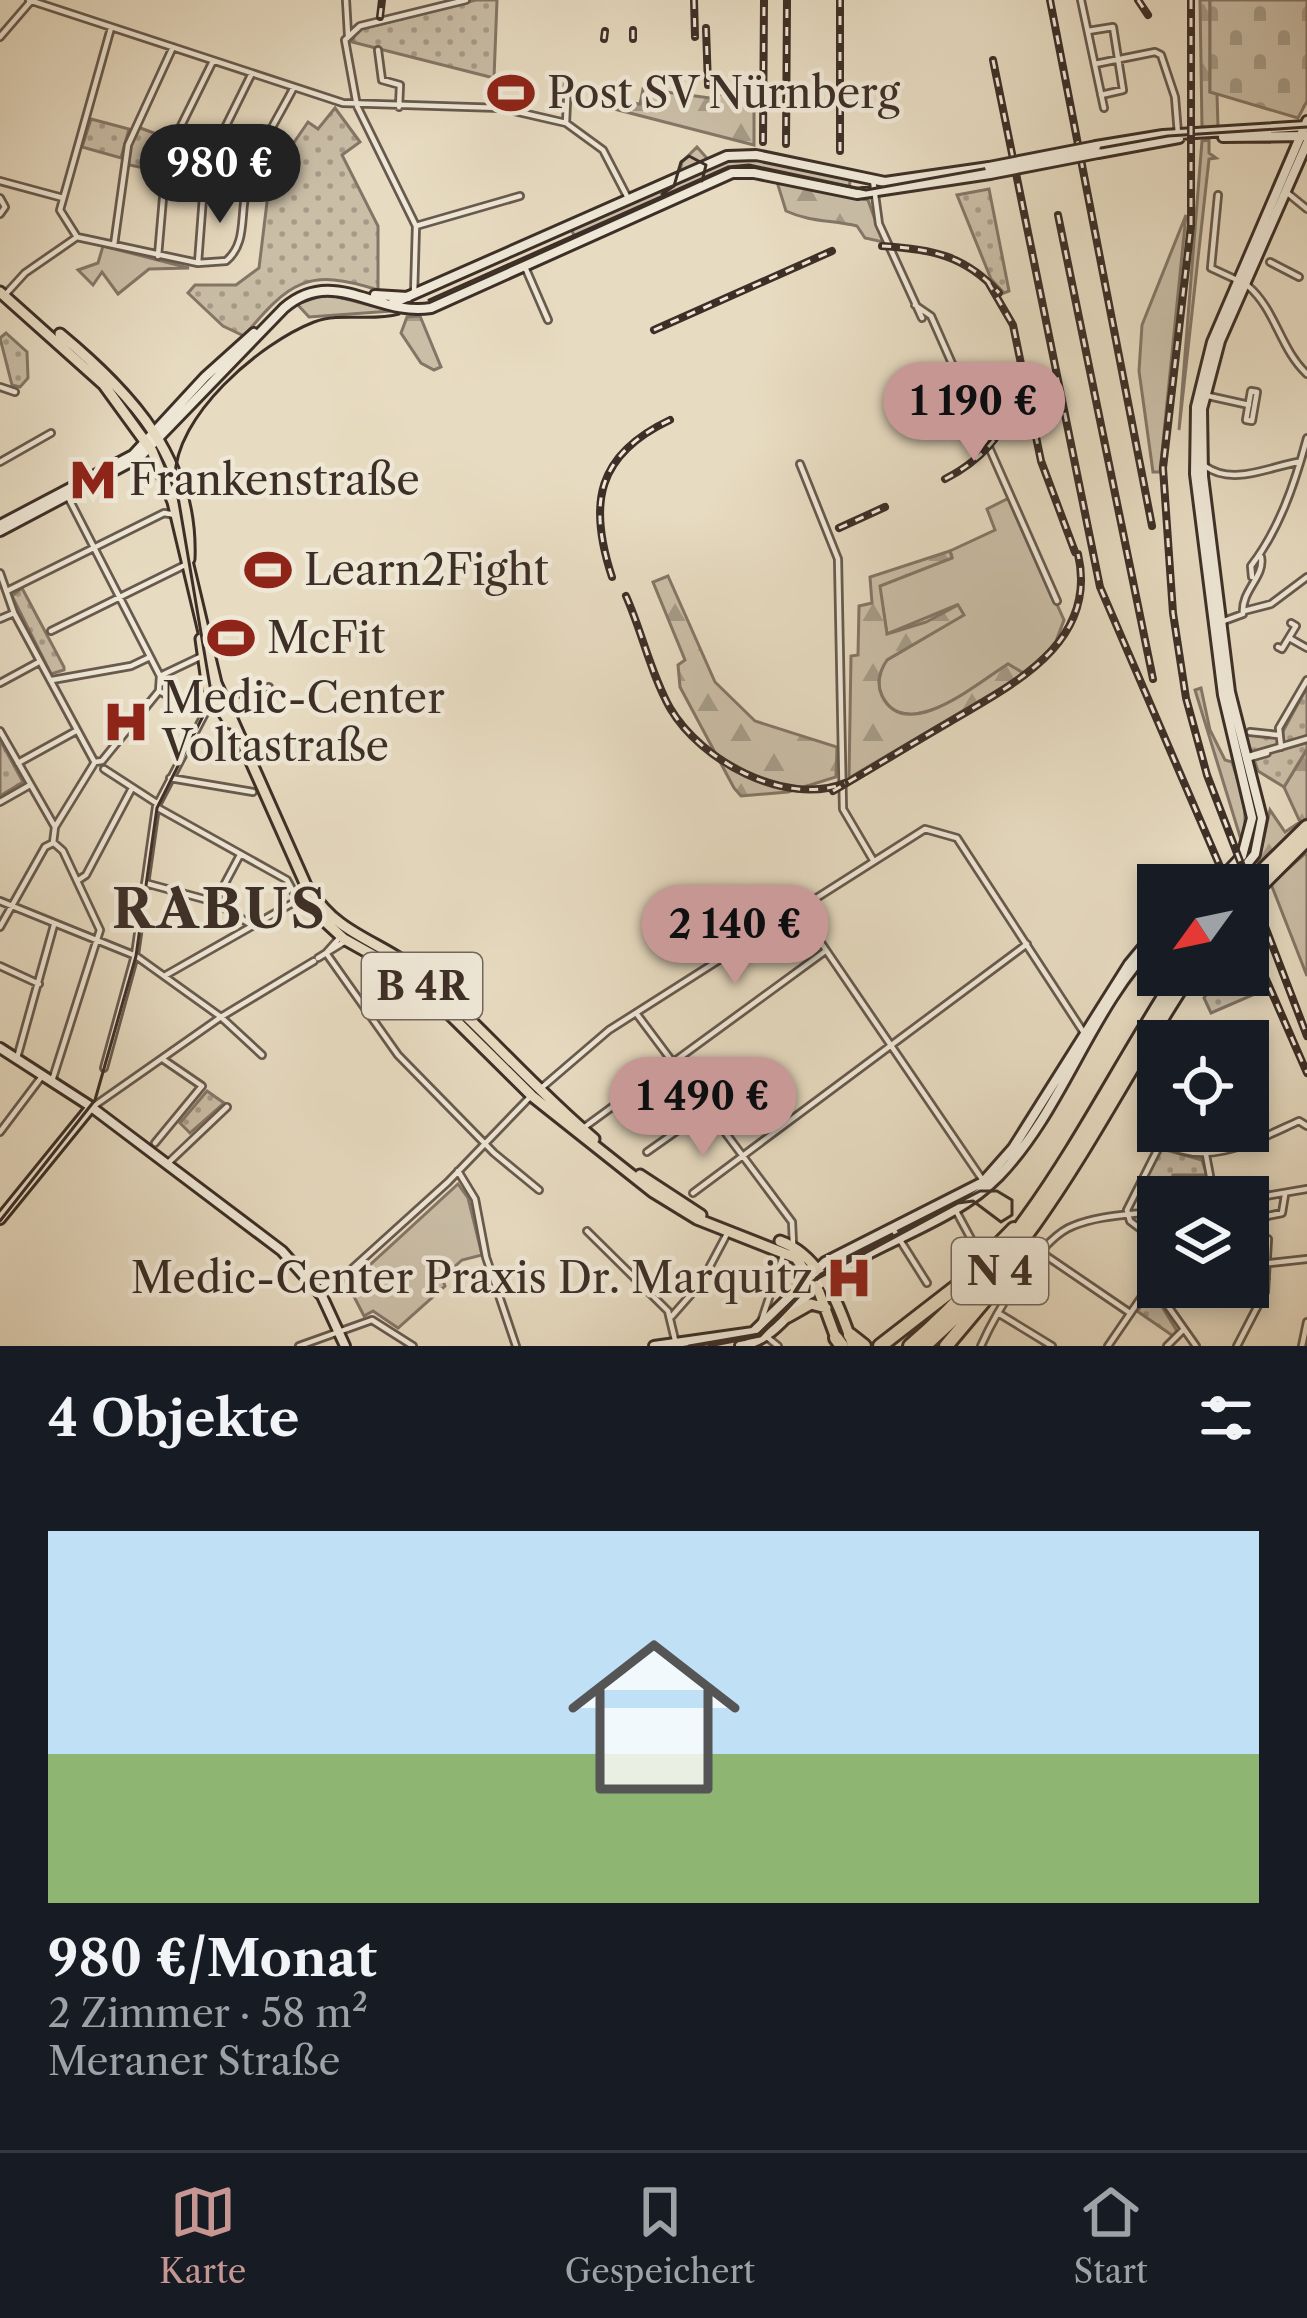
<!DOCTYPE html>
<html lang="de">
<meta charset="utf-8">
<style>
body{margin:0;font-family:"Libre Caslon Text",serif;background:#20242c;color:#f1f3f6;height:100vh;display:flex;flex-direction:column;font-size:45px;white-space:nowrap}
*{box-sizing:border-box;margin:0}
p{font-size:39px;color:#9ea1a6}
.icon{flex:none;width:66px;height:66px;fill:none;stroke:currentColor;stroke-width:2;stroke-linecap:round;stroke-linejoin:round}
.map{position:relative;height:1346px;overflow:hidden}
.drawer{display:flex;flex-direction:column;background:#171b24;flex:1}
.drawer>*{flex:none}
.needle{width:78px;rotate:237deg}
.buttons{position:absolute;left:1137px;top:864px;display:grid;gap:24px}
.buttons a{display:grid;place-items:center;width:132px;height:132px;border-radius:0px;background:#171b24;box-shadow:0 6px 18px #0003;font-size:60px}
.price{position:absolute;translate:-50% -102px;padding:0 27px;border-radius:42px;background:#c59692;color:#111;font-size:39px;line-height:78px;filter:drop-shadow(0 3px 6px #0008)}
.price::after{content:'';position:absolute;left:50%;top:72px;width:36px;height:27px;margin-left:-18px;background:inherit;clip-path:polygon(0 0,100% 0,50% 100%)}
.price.selected{background:#222;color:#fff}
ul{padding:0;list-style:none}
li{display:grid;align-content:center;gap:24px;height:636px;padding:0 48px}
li+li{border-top:3px solid #363941}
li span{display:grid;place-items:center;height:372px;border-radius:0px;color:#555}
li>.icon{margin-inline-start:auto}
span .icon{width:216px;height:216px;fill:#fffc;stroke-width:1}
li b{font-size:51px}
h2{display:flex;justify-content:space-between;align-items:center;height:144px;padding:0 48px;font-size:51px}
.menu{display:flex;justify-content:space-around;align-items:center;height:168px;border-top:3px solid #363941;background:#171b24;font-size:33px;color:#9ea1a6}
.menu a{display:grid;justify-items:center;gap:6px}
.menu .selected{color:#c59692}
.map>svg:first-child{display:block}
.grass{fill:#cabea7;stroke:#847667;stroke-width:3}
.forest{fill:url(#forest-firs);stroke:#847667;stroke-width:3}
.cemetery{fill:url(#cemetery-stones);stroke:#847667;stroke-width:3}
.park{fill:url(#park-dots);stroke:#847667;stroke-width:3}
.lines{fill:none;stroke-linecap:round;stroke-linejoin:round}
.street-casing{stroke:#685a4e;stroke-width:10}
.secondary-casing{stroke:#3d2f27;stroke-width:14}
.primary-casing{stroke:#3d2f27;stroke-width:15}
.highway-casing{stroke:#3d2f27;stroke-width:18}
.street{stroke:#efe8d7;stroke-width:4.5}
.secondary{stroke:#efe8d7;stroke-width:8}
.primary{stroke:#e7dbc1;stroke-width:9}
.highway{stroke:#e7dbc1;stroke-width:12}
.tram{stroke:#3d2f27;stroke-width:3}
.rail-casing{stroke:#3d2f27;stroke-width:8}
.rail{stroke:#efe8d7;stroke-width:3;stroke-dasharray:9;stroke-linecap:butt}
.secondary-bridge-casing{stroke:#3d2f27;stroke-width:14;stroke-linecap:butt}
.secondary-bridge{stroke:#efe8d7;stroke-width:8}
.labels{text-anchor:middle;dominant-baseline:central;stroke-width:9;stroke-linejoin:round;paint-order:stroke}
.shield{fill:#efe8d7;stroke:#72665c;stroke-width:3}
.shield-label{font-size:39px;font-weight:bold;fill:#3d2f27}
.poi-label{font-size:42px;fill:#3d2f27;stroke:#efe8d7;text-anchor:start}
.district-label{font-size:54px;font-weight:bold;letter-spacing:3px;fill:#3d2f27;stroke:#efe8d7}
</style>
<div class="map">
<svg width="1307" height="1346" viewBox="0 0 1307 1346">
<defs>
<pattern id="forest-firs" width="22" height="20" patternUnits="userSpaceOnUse" patternTransform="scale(3)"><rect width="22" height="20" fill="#cabea7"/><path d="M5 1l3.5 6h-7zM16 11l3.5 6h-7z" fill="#a59b88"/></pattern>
<pattern id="cemetery-stones" width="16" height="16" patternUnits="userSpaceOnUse" patternTransform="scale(3)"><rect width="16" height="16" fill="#cabea7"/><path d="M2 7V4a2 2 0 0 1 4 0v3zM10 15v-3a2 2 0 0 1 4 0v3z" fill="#a59b88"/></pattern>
<pattern id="park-dots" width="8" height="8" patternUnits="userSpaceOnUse" patternTransform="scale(3)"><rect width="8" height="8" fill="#cabea7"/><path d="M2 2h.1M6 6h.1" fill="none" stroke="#a59b88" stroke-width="1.8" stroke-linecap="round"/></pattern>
</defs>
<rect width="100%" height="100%" fill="#e7dbc1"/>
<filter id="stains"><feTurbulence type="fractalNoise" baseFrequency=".00167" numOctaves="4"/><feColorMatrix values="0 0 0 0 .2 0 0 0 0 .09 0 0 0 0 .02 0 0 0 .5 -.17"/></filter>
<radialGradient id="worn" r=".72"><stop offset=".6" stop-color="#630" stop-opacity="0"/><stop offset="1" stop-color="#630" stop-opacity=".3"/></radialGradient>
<path class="grass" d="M1209,140V153L1216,158L1209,159L1179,430L1202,141Z
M697,147L712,164L739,156L851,176L849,187L745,170L577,241L571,229L678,179L682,162Z
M1186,215L1160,472H1153L1139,371L1142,325Z
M103,246L189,268L149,269L118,294L102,272L93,285L78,270L98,263Z
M327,294L392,311L309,317L297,304Z
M1009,498L1064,620L1055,644L1025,674L1008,664C979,682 906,745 882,696C876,684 880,670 887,660L963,615L957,605L887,634L879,586L952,557L950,551L995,530L987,509Z
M1201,688L1210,730L1225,760L1232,762C1241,790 1250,814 1242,843L1195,690Z
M1307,852V976L1271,884Z
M458,1184L468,1198L482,1255L462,1260L442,1278L445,1286L398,1328L373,1311L364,1316L348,1285Z"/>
<path class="forest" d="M1200,0H1210V92L1217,94L1218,128H1202Z
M754,84V145L591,103V98L640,104L643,89L710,98Z
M777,182L868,200L883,242L865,238L857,226C831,220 810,222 786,211Z
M420,316L441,367L434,370L421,363L401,333L407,317Z
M950,551L952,558L880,586L887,634L926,622L958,605L964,615L887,660C880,670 876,683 882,696C906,745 979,682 1008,664L1025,674L849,778L851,656L858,655L859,606L872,603L870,577Z
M668,576L715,682L755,721L837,747L836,777L788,792L741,796L734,788L680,687L678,665L685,660L653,582Z
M1307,749V818L1258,864L1270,810L1285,832L1300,822L1284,787Z"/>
<path class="cemetery" d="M1210,0H1307V101L1298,118L1210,92Z"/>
<path class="park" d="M476,0H497L494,78L352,42L357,30Z
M335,108L360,142L342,155L378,226V290C308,267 289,282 244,336L223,326L188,293L195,285H236L259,268L268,194L250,189L255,171L271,176L308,122L318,129Z
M91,119L129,129L121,158L82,147Z
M135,126L248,168L243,188L125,164Z
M989,189L1009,291L1004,293L991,279L957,195Z
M6,333L27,352L28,378L20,387L12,385L0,338Z
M22,588L64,667V670L51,674L12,596Z
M1307,687V749L1284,787L1258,771L1245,734L1280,737Z
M0,740L23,782L0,796Z
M1220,975H1248L1255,994L1211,1013L1204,998Z
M207,1091L224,1103L190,1133L180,1123Z
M1162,1149L1202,1160L1207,1175H1173V1183L1142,1185Z
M1153,1292L1177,1331L1173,1336L1137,1311Z"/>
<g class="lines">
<defs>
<path id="street" d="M29,0L343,103L501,108L566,123L603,150L629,200
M346,0L348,35
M1081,0L1104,108
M1088,31L1113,27L1123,90L1101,95
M0,37L31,1
M378,50L382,80L400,85L399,107
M1095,64L1155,52L1161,55L1175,97L1178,134
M566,123L568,80
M175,138L213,61
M214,150L252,73
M873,180L879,224L922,318
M0,181L63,198
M1285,191L1307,209
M1218,195L1211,268L1237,280
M0,198L5,207L0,214
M416,226L520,196
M77,237L198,263L226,261C247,244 240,216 246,191C255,152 276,122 294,87
M77,237L60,210L111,28
M114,245L128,145L173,47
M158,256L165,175
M1270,262L1299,277
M198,263L204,184
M525,267L548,320
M1248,286C1276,310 1280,349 1307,374
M414,295L416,226L357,106L345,40L360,26L466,0
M4,296L25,273L77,237
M915,305L931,316L1057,601
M0,387L15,392
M1251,391L1257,392L1252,421L1246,420Z
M1204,395L1249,405
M0,462L51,433
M800,464L838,559L843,809L873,860
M1205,466C1232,486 1269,467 1298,462
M68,497L160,676
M0,573L14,613L94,761
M1252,577L1251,566C1279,530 1295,483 1307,438
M9,590L164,513L176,515
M1244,611L1271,604L1307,577
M0,619L14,613
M1221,622L1243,614C1241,590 1265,577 1261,557
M51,631L187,564
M1291,639L1307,648
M1278,647L1282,649L1296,626L1291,623
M52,680L131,666L150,657
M0,683L37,663
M159,691L196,710
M224,697L269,687
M0,731L55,827
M1250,732L1278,735
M1281,747L1279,728L1307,680
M1249,756L1307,739
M1246,759L1267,753
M18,763L76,731
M104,769L158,804
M170,778L253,792
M0,802L30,785
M158,808L287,880L298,900L166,975
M77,881L86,875L131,790
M145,883L215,902L250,924
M0,901L136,956L221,1017L262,1055
M215,902L240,855
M798,909L984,1182
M0,927L45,847L53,843L55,827L95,762L102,761L159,691L160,676L200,657
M326,953L398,1055L494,1153L539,1190
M326,953L342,935
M318,958L344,942
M0,966L39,984
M636,1013L792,1222L793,1243
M17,1058L54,925
M104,1068L135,955L156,807L213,698
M52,1081L100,930L63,851L54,843
M539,1090L609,1030L925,829L957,838L1086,1036
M94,1106L221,1017L314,961
M1248,1126L1253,1141
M582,1129L824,952
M0,1132L43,1075
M1162,1142C1206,1169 1257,1140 1299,1121L1307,1126
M155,1143L202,1086L164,1060
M647,1152L708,1109
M1206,1155L1214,1197
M167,1164L227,1107
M458,1171L475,1199L486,1257L516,1346
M693,1193L1027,944
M1248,1199L1307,1189
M956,1211L976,1248
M1248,1220L1282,1213L1285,1195
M893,1229L927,1283
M587,1231L668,1311L676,1344
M1158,1242L1130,1221L1127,1210L1167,1131
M1042,1253L1130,1313
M1270,1263L1307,1259
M1248,1277L1266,1279
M1153,1285L1196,1346
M322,1296L448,1182L530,1097
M998,1313L1052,1346
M672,1316L701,1283L728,1232
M761,1322L784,1253
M767,1337L778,1346
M299,1346L372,1320L413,1346
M981,1346C995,1314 1040,1238 1073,1226C1099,1215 1131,1215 1158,1211
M1108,1346L1158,1273
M1167,1346L1183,1330
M1237,1346L1265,1292L1268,1239
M1302,1346L1307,1322"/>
<path id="secondary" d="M1223,137L1307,136
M1096,146L1163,135L1306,126
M1098,153L1179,138
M375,295L408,297
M391,304L727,156L756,155L885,182L989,167
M0,525L133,455L205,377L254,333
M0,531L140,457L284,308C334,265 377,317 431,308L732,173H754L857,194L990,174
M1215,885L1242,856L1252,818L1223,695L1195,474L1196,407L1212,342L1307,121
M1230,885L1255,854L1262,818L1230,692L1203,476L1202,409L1220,341L1307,143
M0,1048L90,1106L282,1251L322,1296L345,1346
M0,1219L91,1107
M654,1346L753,1332L825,1262L983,1182L1013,1148L1129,964L1158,929
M740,1346C780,1339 794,1302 825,1280C878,1241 952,1224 999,1176C1065,1107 1090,1007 1158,940"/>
<path id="primary" d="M0,292L104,385L152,451L173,502L216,683L320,917L344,939L412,977L532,1096L653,1192L697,1219L796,1258L819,1292L837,1341
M60,334C132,394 193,459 189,559
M201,639L208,689L230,723
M311,891C337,935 383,942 420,973C480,1025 532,1087 594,1139
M640,1175L701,1215
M780,1241C822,1256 840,1307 853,1346
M788,1317L811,1304L826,1308"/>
<path id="highway" d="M1248,885L1307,827
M1248,898L1307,839
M850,1335L864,1346
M836,1338L842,1346
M880,1346L960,1284L1014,1229
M910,1346C1040,1235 1089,1113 1178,975
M924,1346C1048,1239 1101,1108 1189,975
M946,1346L1030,1246"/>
</defs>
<use href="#street" class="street-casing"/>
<use href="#secondary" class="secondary-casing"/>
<use href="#primary" class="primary-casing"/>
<use href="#highway" class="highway-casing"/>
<use href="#street" class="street"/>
<use href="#secondary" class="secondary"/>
<use href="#primary" class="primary"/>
<use href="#highway" class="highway"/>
<path class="tram" d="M662,194L674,186L681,162L689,156L706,165L702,181
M429,300L728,167L749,165L866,190L1168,136L1307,127
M0,1221L95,1100L136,956L157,808L212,698L175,479C174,416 260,343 314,322C341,312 371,322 399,314
M689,1346L759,1334L821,1274L980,1191H997L1012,1200V1215L1001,1222L973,1201L958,1203L813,1281L760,1336L709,1346"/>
<defs>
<path id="rail" d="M694,0L695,37
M1050,0L1152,526
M1138,0L1148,15
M1191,0V225L1163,468L1173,613L1186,698L1207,775L1307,1036
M380,17L382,0
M706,28L708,85
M604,39L605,31
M633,39V30
M993,60L1100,587L1228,885
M763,142L764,0
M786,144L787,0
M840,151V0
M1058,215L1153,679
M882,246C931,249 965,255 999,293
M988,282L1013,325L1041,461L1075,552
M654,330L832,251
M945,479C988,457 1013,424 1020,377
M839,528L885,507
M612,577C588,504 596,455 670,420
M626,596C642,632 651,674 670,708C701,761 786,807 845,783
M833,791C871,769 908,746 946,724C1009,686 1099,645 1078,554
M1248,938L1307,1073"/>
</defs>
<use href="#rail" class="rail-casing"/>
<use href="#rail" class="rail"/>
<defs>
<path id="secondary-bridge" d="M989,167L1096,146
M990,174L1098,153"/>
</defs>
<use href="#secondary-bridge" class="secondary-bridge-casing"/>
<use href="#secondary-bridge" class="secondary-bridge"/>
</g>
<defs>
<symbol id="stadium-bare" viewBox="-9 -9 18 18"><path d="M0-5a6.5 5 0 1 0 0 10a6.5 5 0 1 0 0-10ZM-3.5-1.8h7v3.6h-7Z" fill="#8f2418" stroke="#efe8d7" stroke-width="2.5" paint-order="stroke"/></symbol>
<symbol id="metro-bare" viewBox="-9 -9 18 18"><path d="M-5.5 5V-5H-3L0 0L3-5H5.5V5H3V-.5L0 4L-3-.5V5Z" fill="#8f2418" stroke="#efe8d7" stroke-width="2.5" paint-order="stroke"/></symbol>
<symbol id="hospital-bare" viewBox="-9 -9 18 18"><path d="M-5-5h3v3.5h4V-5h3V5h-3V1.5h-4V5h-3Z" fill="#8f2418" stroke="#efe8d7" stroke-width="2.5" paint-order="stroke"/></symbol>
</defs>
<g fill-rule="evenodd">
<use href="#stadium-bare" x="478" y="60" width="66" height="66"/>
<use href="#metro-bare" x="60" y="447" width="66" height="66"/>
<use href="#stadium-bare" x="235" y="537" width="66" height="66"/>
<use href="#stadium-bare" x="198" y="605" width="66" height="66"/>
<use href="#hospital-bare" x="93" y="689" width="66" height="66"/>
<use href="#hospital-bare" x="816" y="1245" width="66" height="66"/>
</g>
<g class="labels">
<g class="shield">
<rect x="362" y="953" width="120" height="66" rx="9"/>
<rect x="952" y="1238" width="96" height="66" rx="9"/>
</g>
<g class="shield-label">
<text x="422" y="986">B 4R</text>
<text x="1000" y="1271">N 4</text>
</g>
<g class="poi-label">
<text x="547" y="93">Post SV Nürnberg</text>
<text x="129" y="480">Frankenstraße</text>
<text x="304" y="570">Learn2Fight</text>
<text x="267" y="638">McFit</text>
<text x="162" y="698">Medic-Center<tspan x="162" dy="48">Voltastraße</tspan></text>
<text x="813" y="1278" text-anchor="end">Medic-Center Praxis Dr. Marquitz</text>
</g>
<g class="district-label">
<text x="220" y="909">RABUS</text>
</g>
</g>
<rect width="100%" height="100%" filter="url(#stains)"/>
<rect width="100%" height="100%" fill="url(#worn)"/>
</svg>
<div class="buttons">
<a><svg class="needle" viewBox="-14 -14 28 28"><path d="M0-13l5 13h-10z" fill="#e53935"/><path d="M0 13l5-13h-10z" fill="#9ea1a6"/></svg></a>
<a><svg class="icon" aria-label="locate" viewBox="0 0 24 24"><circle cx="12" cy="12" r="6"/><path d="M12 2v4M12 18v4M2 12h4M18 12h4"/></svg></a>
<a><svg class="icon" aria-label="layers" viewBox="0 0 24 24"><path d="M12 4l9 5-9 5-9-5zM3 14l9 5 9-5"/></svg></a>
</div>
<b class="price selected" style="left:220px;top:226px">980 €</b>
<b class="price" style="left:974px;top:464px">1 190 €</b>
<b class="price" style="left:735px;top:987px">2 140 €</b>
<b class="price" style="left:703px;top:1159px">1 490 €</b>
</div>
<section class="drawer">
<h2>4 Objekte<svg class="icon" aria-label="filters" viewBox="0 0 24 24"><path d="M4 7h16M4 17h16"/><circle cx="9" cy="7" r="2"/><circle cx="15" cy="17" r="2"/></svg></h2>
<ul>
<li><span style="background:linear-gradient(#bfe0f5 60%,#8fb573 0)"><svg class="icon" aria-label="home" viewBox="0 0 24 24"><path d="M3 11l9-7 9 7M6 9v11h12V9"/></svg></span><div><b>980 €/Monat</b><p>2 Zimmer · 58 m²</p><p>Meraner Straße</p></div></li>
</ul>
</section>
<nav class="menu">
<a class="selected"><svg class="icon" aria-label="map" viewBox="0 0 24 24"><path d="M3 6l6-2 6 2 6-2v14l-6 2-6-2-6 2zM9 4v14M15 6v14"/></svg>Karte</a>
<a><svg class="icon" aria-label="saved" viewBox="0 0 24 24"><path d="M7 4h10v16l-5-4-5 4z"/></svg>Gespeichert</a>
<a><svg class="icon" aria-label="home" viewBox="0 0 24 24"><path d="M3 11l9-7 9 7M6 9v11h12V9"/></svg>Start</a>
</nav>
